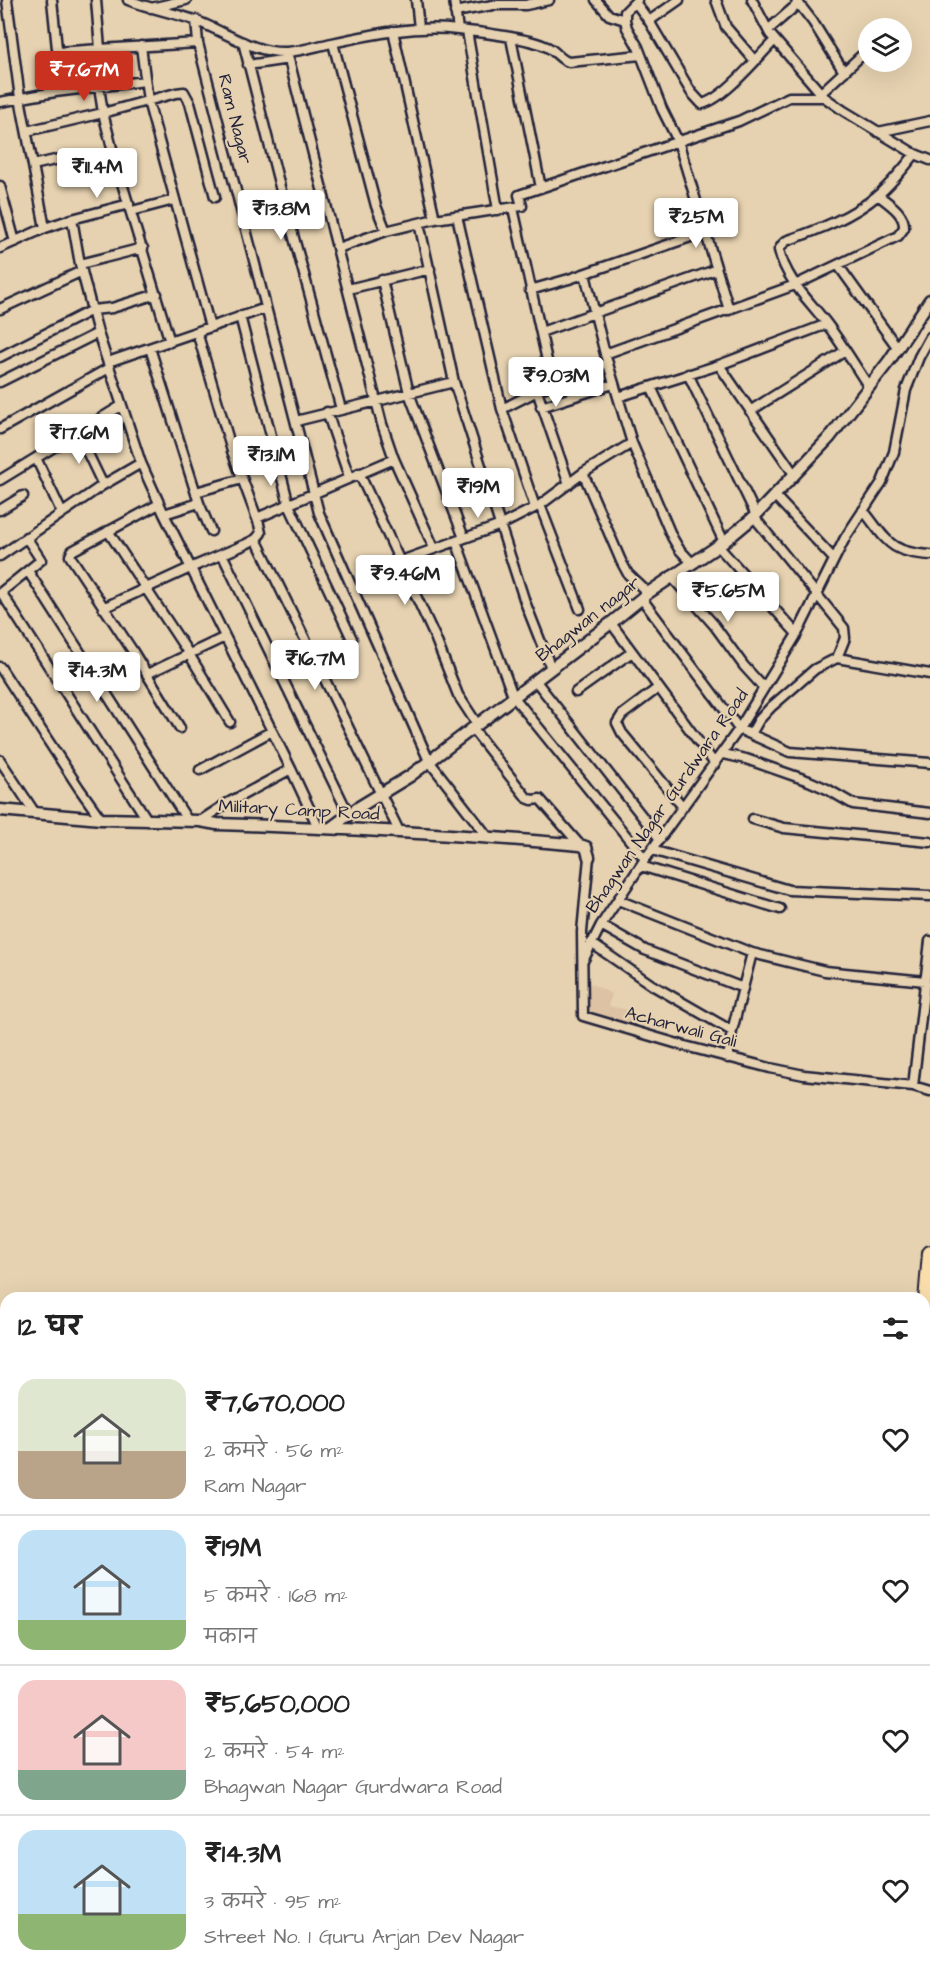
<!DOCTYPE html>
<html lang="hi">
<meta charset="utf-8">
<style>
body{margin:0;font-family:"Architects Daughter","Playpen Sans Deva",sans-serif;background:#f2f2f2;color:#222;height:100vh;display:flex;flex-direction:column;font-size:22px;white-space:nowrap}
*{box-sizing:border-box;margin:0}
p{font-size:20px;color:#767676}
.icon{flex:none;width:33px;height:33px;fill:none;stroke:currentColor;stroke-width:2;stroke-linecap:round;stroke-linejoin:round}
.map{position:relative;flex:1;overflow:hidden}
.drawer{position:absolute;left:0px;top:1292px;width:930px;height:686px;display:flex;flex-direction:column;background:#fff;border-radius:18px 18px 0 0;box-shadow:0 6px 24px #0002}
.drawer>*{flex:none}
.tools{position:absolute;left:858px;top:18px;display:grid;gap:12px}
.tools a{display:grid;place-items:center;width:54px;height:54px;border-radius:50%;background:#fff;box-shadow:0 6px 24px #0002;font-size:30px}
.price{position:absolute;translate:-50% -51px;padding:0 14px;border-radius:6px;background:#fff;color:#222;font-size:20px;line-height:39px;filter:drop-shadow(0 2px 3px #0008)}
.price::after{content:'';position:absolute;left:50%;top:36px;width:18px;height:14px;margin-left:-9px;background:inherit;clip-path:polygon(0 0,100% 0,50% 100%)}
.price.current{background:#c8321e;color:#fff}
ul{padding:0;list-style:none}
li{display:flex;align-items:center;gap:18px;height:150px;padding:0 18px}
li+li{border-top:2px solid #e0e0e0}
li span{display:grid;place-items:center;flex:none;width:168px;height:120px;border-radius:18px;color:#555}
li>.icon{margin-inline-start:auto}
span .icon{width:72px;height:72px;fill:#fffc;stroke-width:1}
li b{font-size:26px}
h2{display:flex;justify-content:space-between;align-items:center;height:72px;padding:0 18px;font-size:26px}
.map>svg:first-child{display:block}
.built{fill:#ddc2a3}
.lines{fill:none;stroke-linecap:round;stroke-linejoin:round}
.minor-casing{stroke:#22223b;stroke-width:13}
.tertiary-casing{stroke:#22223b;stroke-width:15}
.primary-casing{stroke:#22223b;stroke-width:18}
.minor{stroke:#e6d2b0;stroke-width:8}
.tertiary{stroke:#e6d2b0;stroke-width:10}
.primary{stroke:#faddab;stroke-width:14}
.labels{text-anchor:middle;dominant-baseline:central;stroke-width:4.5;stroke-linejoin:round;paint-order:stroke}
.street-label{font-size:18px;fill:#22223b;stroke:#e6d2b0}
</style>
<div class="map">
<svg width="930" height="1976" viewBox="0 0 930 1976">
<rect width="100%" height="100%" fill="#e6d2b0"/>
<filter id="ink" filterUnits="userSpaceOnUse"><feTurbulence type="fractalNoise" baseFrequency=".0167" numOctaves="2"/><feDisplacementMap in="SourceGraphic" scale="12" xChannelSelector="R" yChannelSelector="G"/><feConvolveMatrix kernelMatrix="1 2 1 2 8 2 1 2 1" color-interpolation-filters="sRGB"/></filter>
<g filter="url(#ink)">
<path class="built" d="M587,982L612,994L608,1006L634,1011L631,1024L585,1011Z"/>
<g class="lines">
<defs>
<path id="minor" d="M7,0L20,98L45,228
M52,0L59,68
M96,0L100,49L198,43
M128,0C151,9 175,13 197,21C225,32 256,54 287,52C302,51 317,46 332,43C373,34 415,25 458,30C480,32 529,38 547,47C556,51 560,60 569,62L641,55
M416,0L419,28
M454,0L458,30
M596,0L609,15L625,20
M637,0L625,12V20L627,28L638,47L662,109L678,141L729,310
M716,0L726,27L755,61
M752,0L770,34L824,97L844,111L915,154L930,160
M796,0L813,22L844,72
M635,2L649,21L691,92L702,104C724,99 758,57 775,40
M151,8L186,0
M455,12L493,5H526L549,0
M196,20L198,43L319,513L429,761L488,837
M649,21L679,0
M768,30L799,3
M393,31L435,219
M467,31L498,210
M511,38L541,188
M243,42L280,187L341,409
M333,43L376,206L386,231
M141,46L148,101L210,327
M58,52L100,49
M287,52L382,424L394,459L434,548
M248,65L289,59
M99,87L103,113L115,160L170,342
M821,93L862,55
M0,102L55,92L145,81
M27,131L103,113L176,93L184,92L190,103L215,197
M878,132L930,121
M33,165L64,158
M81,168L115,160
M0,186L15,242
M513,208L552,383
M132,211L174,200
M457,216L502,409L535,507
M72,219L129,204
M419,223L454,382L525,602L551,668
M0,248L45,228L72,219L80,264L98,333L141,463L164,514L291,769L318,827
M338,248L386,231L435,219L522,206L519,195L739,121L789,97H824
M80,264L143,248
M838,265L897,347
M585,274L605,354L632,443L672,537L679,549L692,563
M382,280L409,393L464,538
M348,289L430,269
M530,290L569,279L705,232
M0,309L82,271
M240,316L289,505L352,639
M541,332L715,270
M150,348L199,503L211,531
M605,354L795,285L898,236L904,228C905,213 889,204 878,195
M0,357L92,310L112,308L157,294
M108,362L266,308
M719,365L794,474
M688,374L756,515
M0,382L98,333
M651,387L724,542
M869,387C855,366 842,344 827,324C809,300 786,280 779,250L782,245L786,241C818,230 852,217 878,195C892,183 904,168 915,154
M537,391L569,484
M618,397L719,365L827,324
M541,407L613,384
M502,409L565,377L608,363
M750,411L845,351
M327,412L349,477
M296,421L454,382
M0,429L109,368
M78,433L103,485
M36,458L62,513
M359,473L435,637L458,695L477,724
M583,473L621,561L628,574L648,593
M0,480L121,406
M196,492L242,479
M775,496L834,559
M159,504L72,551L70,556L132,650L180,728
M540,505L580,609
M0,510L23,496
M863,510C888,541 888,552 930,555
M164,514L199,503
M754,517L844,628L845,638L837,658
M257,518L394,459
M108,531L189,654L230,722
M256,539L399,831
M456,541L513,696L645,859
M718,546L797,634
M222,554L349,815
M0,556L103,485L141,463
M398,562L501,525L540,505L583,473L632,443
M28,571L188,821
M671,576L714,625L744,666L764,688
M1,592L148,821
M0,593L41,560L26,537
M642,599L739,729L790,752L930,763
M103,608L190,568L244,545L256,539L261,533L259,524L232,451L197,332
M611,623L715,764
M0,667L79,788L101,819
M147,674L225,637
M535,680L660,839
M658,688L622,715L617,723L622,733L683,807
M576,692L632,652
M472,728L527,798L532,800L540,799L580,845
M751,734L759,720L771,707L815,669L837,658L930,674
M723,754L746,759L809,781L827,789L853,804L930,813
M0,760L35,813
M200,770L272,731
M753,819L784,828L930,842
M200,821L226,804L291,769
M652,850L789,890L930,896
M589,857L582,932L583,1016L685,1046L770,1068L804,1075L913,1086L930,1091
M641,866L780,909
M618,900L752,953L825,971L925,981
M601,925L645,950L743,988
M591,943L652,985L732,1031
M583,961L601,925L645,859L739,729L797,634L845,538L882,482L894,452L906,390L919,357L930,337
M728,1058L732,1031L752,953
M913,1086L930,941"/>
<path id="tertiary" d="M0,810L101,819L200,821L217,824C338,828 459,834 580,845L586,847L589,857
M332,827L359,807L410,776L611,623L648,593L724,542L754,517L830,437L889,361L930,300"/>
<path id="primary" d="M924,1325L930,1253
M924,1480L930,1414
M861,1976V1971
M878,1976V1971"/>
</defs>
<use href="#minor" class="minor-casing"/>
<use href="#tertiary" class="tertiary-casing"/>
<use href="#primary" class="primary-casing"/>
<use href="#minor" class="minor"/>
<use href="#tertiary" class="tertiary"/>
<use href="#primary" class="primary"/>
</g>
</g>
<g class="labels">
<g class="street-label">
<text transform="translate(235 119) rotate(76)">Ram Nagar</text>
<text transform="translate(588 619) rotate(-38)">Bhagwan nagar</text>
<text transform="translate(667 801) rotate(-55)">Bhagwan Nagar Gurdwara Road</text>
<text transform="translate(299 810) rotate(3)">Military Camp Road</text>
<text transform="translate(681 1027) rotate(15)">Acharwali Gali</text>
</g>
</g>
</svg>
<div class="tools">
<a><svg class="icon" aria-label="layers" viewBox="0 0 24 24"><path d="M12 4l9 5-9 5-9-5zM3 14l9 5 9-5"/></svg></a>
</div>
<b class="price current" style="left:84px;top:102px">₹7.67M</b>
<b class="price" style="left:97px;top:199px">₹11.4M</b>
<b class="price" style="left:281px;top:241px">₹13.8M</b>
<b class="price" style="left:696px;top:249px">₹25M</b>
<b class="price" style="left:556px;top:408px">₹9.03M</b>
<b class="price" style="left:79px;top:465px">₹17.6M</b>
<b class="price" style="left:271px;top:487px">₹13.1M</b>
<b class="price" style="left:478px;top:519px">₹19M</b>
<b class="price" style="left:405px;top:606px">₹9.46M</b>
<b class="price" style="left:728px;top:623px">₹5.65M</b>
<b class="price" style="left:315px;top:691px">₹16.7M</b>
<b class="price" style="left:97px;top:703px">₹14.3M</b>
<section class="drawer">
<h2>12 घर<svg class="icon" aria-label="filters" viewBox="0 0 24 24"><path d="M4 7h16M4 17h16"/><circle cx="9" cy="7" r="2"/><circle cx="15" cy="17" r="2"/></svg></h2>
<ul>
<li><span style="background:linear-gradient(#dfe7d0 60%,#b9a48a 0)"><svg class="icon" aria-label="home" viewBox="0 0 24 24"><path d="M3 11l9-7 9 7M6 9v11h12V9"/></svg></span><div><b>₹7,670,000</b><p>2 कमरे · 56 m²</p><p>Ram Nagar</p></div><svg class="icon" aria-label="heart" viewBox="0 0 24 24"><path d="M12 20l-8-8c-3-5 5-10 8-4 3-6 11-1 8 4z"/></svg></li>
<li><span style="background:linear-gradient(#bfe0f5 75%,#8fb573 0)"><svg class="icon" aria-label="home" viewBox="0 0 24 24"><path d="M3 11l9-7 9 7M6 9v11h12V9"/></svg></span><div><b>₹19M</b><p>5 कमरे · 168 m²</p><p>मकान</p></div><svg class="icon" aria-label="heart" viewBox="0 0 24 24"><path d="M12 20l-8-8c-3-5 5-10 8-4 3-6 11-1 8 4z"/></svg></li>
<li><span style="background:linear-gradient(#f6c9c9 75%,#7fa58c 0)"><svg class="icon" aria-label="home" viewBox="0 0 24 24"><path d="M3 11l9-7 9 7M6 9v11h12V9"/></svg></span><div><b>₹5,650,000</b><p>2 कमरे · 54 m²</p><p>Bhagwan Nagar Gurdwara Road</p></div><svg class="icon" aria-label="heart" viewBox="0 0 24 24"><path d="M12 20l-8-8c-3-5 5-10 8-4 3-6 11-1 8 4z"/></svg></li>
<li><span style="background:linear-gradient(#bfe0f5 70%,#8fb573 0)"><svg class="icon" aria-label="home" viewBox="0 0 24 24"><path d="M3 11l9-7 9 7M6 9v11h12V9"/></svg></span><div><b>₹14.3M</b><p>3 कमरे · 95 m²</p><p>Street No. 1 Guru Arjan Dev Nagar</p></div><svg class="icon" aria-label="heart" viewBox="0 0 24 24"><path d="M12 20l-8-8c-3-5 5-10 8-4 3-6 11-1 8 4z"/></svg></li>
</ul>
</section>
</div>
